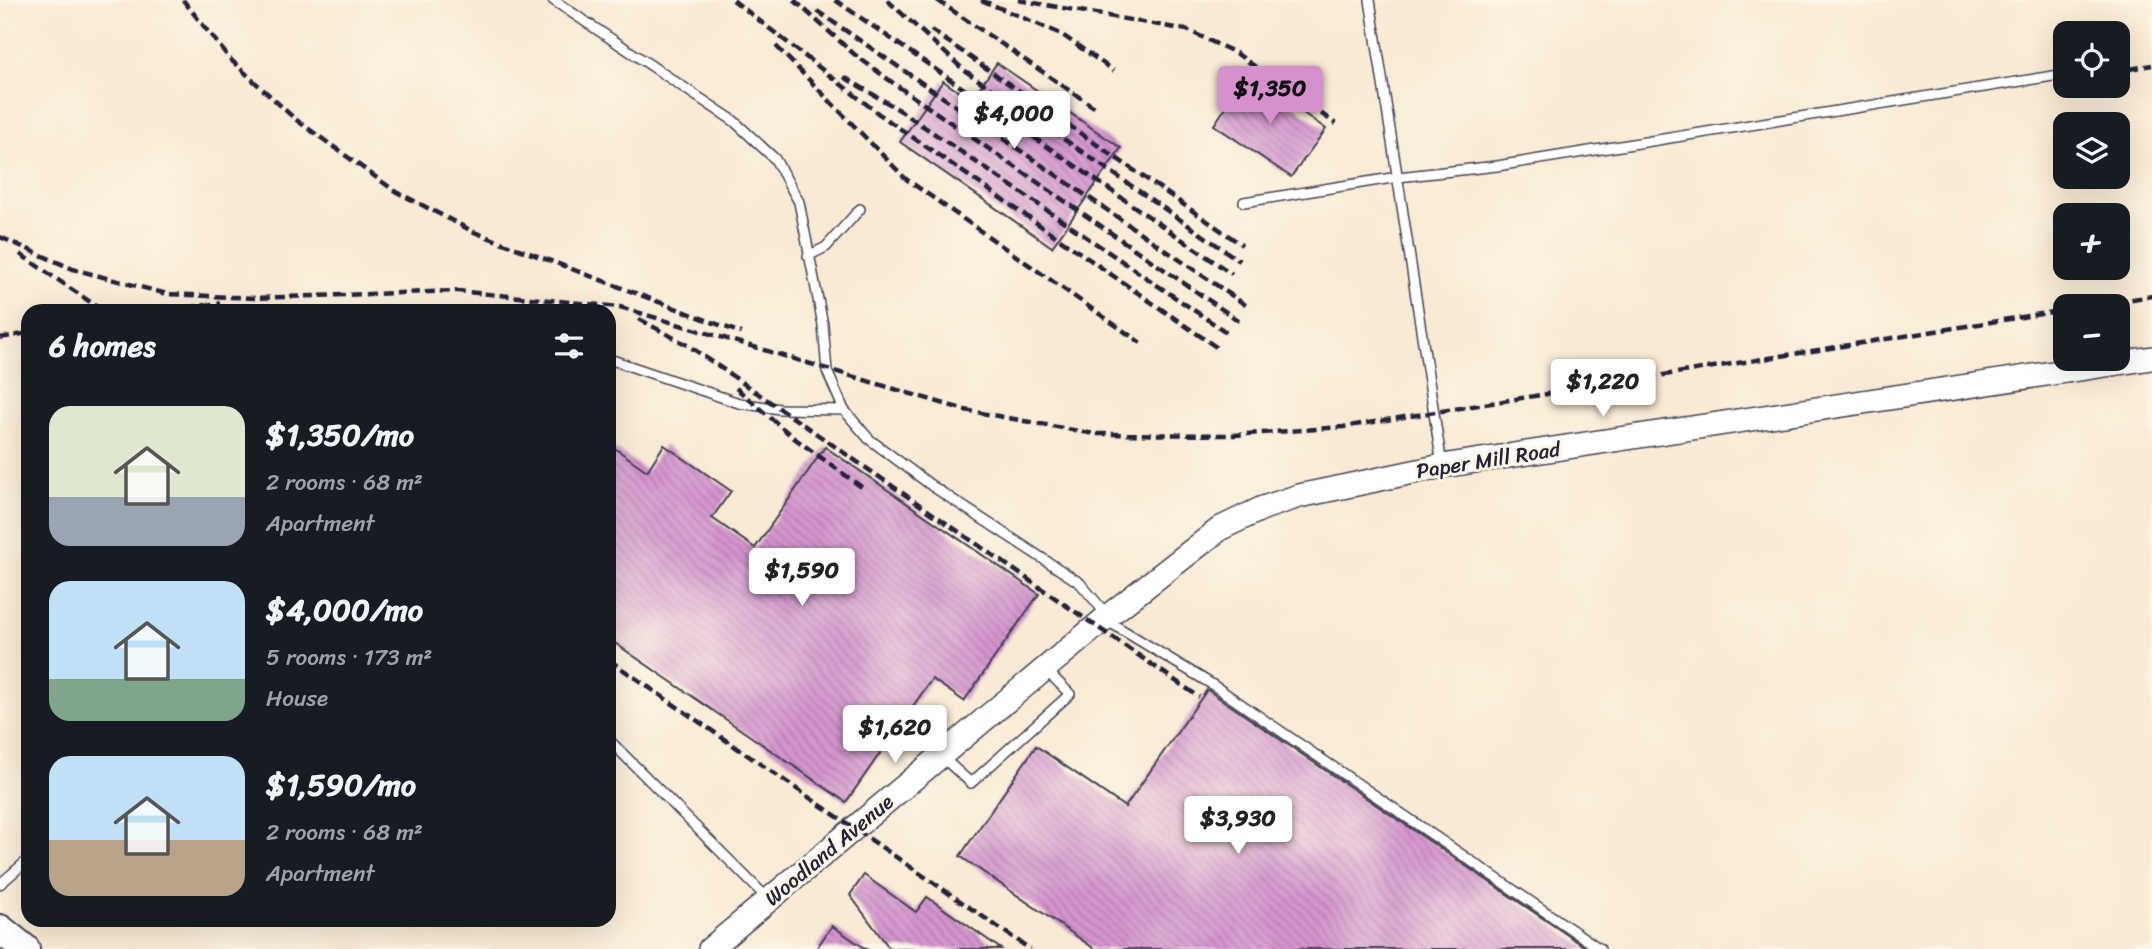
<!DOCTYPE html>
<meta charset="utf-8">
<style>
body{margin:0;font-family:Sriracha,sans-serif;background:#20242c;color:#f1f3f6;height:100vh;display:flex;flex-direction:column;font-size:26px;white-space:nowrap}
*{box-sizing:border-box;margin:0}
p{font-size:23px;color:#9ea1a6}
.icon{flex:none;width:38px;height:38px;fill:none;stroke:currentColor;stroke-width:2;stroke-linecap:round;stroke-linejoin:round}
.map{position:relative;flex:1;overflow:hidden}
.sheet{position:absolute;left:21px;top:304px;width:595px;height:623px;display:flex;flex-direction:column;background:#171b24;border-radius:21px;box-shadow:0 7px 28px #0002}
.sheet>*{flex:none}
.controls{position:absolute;left:2053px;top:21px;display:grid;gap:14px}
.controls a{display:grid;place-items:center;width:77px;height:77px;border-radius:14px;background:#171b24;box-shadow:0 7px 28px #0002;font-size:35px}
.price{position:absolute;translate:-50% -60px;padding:0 16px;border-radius:7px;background:#fff;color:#222;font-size:23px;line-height:46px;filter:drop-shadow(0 2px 4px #0008)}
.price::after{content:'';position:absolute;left:50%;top:42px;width:21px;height:16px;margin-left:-10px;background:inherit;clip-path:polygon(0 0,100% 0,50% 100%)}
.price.current{background:#d690ce;color:#111}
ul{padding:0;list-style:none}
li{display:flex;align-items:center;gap:21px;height:175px;padding:0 28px}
li span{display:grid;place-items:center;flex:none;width:196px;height:140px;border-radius:21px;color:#555}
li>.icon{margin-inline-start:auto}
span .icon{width:84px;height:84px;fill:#fffc;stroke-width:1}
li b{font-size:30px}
h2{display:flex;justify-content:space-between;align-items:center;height:84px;padding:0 28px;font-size:30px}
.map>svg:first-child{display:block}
.building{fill:url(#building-back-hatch)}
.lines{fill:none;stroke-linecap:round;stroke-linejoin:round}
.service-casing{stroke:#424052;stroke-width:12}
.tertiary-casing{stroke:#424052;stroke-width:26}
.primary-casing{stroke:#424052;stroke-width:32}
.service{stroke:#fff;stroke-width:9}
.tertiary{stroke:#fff;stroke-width:23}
.primary{stroke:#fff;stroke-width:28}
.rail{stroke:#22223b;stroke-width:4.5;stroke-dasharray:10 5;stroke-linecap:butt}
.labels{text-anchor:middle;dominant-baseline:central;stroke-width:6;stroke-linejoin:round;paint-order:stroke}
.street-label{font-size:21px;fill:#22223b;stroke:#fcf5e5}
</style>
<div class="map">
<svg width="2152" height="949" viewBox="0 0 2152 949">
<defs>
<pattern id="building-back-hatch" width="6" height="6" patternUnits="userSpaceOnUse" patternTransform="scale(1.75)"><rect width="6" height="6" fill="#d595cf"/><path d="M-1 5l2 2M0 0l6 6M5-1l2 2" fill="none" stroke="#ac79a9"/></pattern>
</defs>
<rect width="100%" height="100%" fill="#fcf5e5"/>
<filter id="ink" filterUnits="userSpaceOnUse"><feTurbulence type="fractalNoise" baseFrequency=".0143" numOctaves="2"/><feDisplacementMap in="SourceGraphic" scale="14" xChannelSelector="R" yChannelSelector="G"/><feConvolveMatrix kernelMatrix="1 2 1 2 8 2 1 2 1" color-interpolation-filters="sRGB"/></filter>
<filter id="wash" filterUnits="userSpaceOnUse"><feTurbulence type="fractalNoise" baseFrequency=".00686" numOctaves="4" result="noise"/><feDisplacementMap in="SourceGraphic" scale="28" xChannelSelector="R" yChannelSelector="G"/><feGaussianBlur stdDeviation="1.57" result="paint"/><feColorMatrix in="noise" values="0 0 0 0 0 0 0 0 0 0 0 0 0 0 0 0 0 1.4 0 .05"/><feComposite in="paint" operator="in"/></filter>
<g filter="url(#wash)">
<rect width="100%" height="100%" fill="#f8ead4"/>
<g id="blocks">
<path class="building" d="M997,63L1121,148L1052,247L900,142L943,81L971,100Z
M1248,74L1326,129L1291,177L1214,125Z
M609,444L647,471L664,445L731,491L712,518L755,548L825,447L1039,594L964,701L932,679L846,802L609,639Z
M1207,690L1209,691L1588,949H1095L960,856L1036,746L1125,807Z
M864,875L916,912L927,897L1001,949H890L850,895Z
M832,926L866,949H816Z"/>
</g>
</g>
<g filter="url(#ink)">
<use href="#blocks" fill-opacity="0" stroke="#424052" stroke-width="2"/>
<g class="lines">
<defs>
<path id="service" d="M553,0L734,121L775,159L799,202L823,325L827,371L844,410L869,439L932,486L1080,583L1107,615
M1370,0L1442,465
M1244,202L1398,177L1497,166L2065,74
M808,256L826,247L860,209
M609,359L739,403L780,409L844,410
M1106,620L1213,685L1600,949
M609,740L768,899
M942,757L971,783L1070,694L1046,670
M0,884L28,860"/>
<path id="tertiary" d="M710,949L1108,616L1221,528L1263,508L1299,496L1442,466L2152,358"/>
<path id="primary" d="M0,929L25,949"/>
</defs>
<use href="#service" class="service-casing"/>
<use href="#tertiary" class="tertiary-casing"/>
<use href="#primary" class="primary-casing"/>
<use href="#service" class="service"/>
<use href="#tertiary" class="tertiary"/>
<use href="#primary" class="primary"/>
<path class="rail" d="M183,0L230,59L295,119L395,191L474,232L741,333
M733,0L879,114L1219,349
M794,0L854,54L896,85L1239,321
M835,0L1232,274
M887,0L964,70L1240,261
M937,0L1097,109
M981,0L1061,34L1114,71
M1018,0L1187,30L1236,53L1336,124
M817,11L1247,306
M931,30L1242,245
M776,46L906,179L1141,343
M2130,69L2152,65
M844,77L901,111L1229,334
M0,237L73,269L167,294L254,298L458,291L620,307L965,410L1095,434L1234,435L1343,427L2065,310
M20,254L105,312
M2087,306L2152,296
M158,312L220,303
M639,319L689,346L1199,697
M0,338L28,333
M736,388L794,438L863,488
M609,660L1030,949"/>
</g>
</g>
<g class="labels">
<g class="street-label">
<text transform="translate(1488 460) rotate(-9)">Paper Mill Road</text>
<text transform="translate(829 850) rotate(-40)">Woodland Avenue</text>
</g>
</g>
</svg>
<div class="controls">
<a><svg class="icon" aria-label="locate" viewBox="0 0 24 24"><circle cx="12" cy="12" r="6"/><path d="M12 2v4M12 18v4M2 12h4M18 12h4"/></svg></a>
<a><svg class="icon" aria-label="layers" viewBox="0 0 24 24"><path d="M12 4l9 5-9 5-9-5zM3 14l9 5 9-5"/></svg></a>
<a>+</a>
<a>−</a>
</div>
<b class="price current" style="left:1270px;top:126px">$1,350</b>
<b class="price" style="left:1014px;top:151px">$4,000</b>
<b class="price" style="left:1603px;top:419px">$1,220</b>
<b class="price" style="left:802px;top:608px">$1,590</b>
<b class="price" style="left:895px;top:765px">$1,620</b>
<b class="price" style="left:1238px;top:856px">$3,930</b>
<section class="sheet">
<h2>6 homes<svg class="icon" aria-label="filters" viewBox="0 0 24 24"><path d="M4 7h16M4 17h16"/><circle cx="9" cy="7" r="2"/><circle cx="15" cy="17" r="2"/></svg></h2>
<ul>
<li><span style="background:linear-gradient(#dfe7d0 65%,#9aa5b1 0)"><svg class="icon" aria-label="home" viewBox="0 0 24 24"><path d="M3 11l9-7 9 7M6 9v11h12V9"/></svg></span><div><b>$1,350/mo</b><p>2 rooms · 68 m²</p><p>Apartment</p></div></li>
<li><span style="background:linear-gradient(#bfe0f5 70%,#7fa58c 0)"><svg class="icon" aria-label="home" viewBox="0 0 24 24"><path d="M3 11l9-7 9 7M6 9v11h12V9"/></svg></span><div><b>$4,000/mo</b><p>5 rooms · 173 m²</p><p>House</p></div></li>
<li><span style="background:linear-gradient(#bfe0f5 60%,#b9a48a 0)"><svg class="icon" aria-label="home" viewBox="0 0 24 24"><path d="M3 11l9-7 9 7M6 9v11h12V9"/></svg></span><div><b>$1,590/mo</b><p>2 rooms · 68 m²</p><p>Apartment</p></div></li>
</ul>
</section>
</div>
